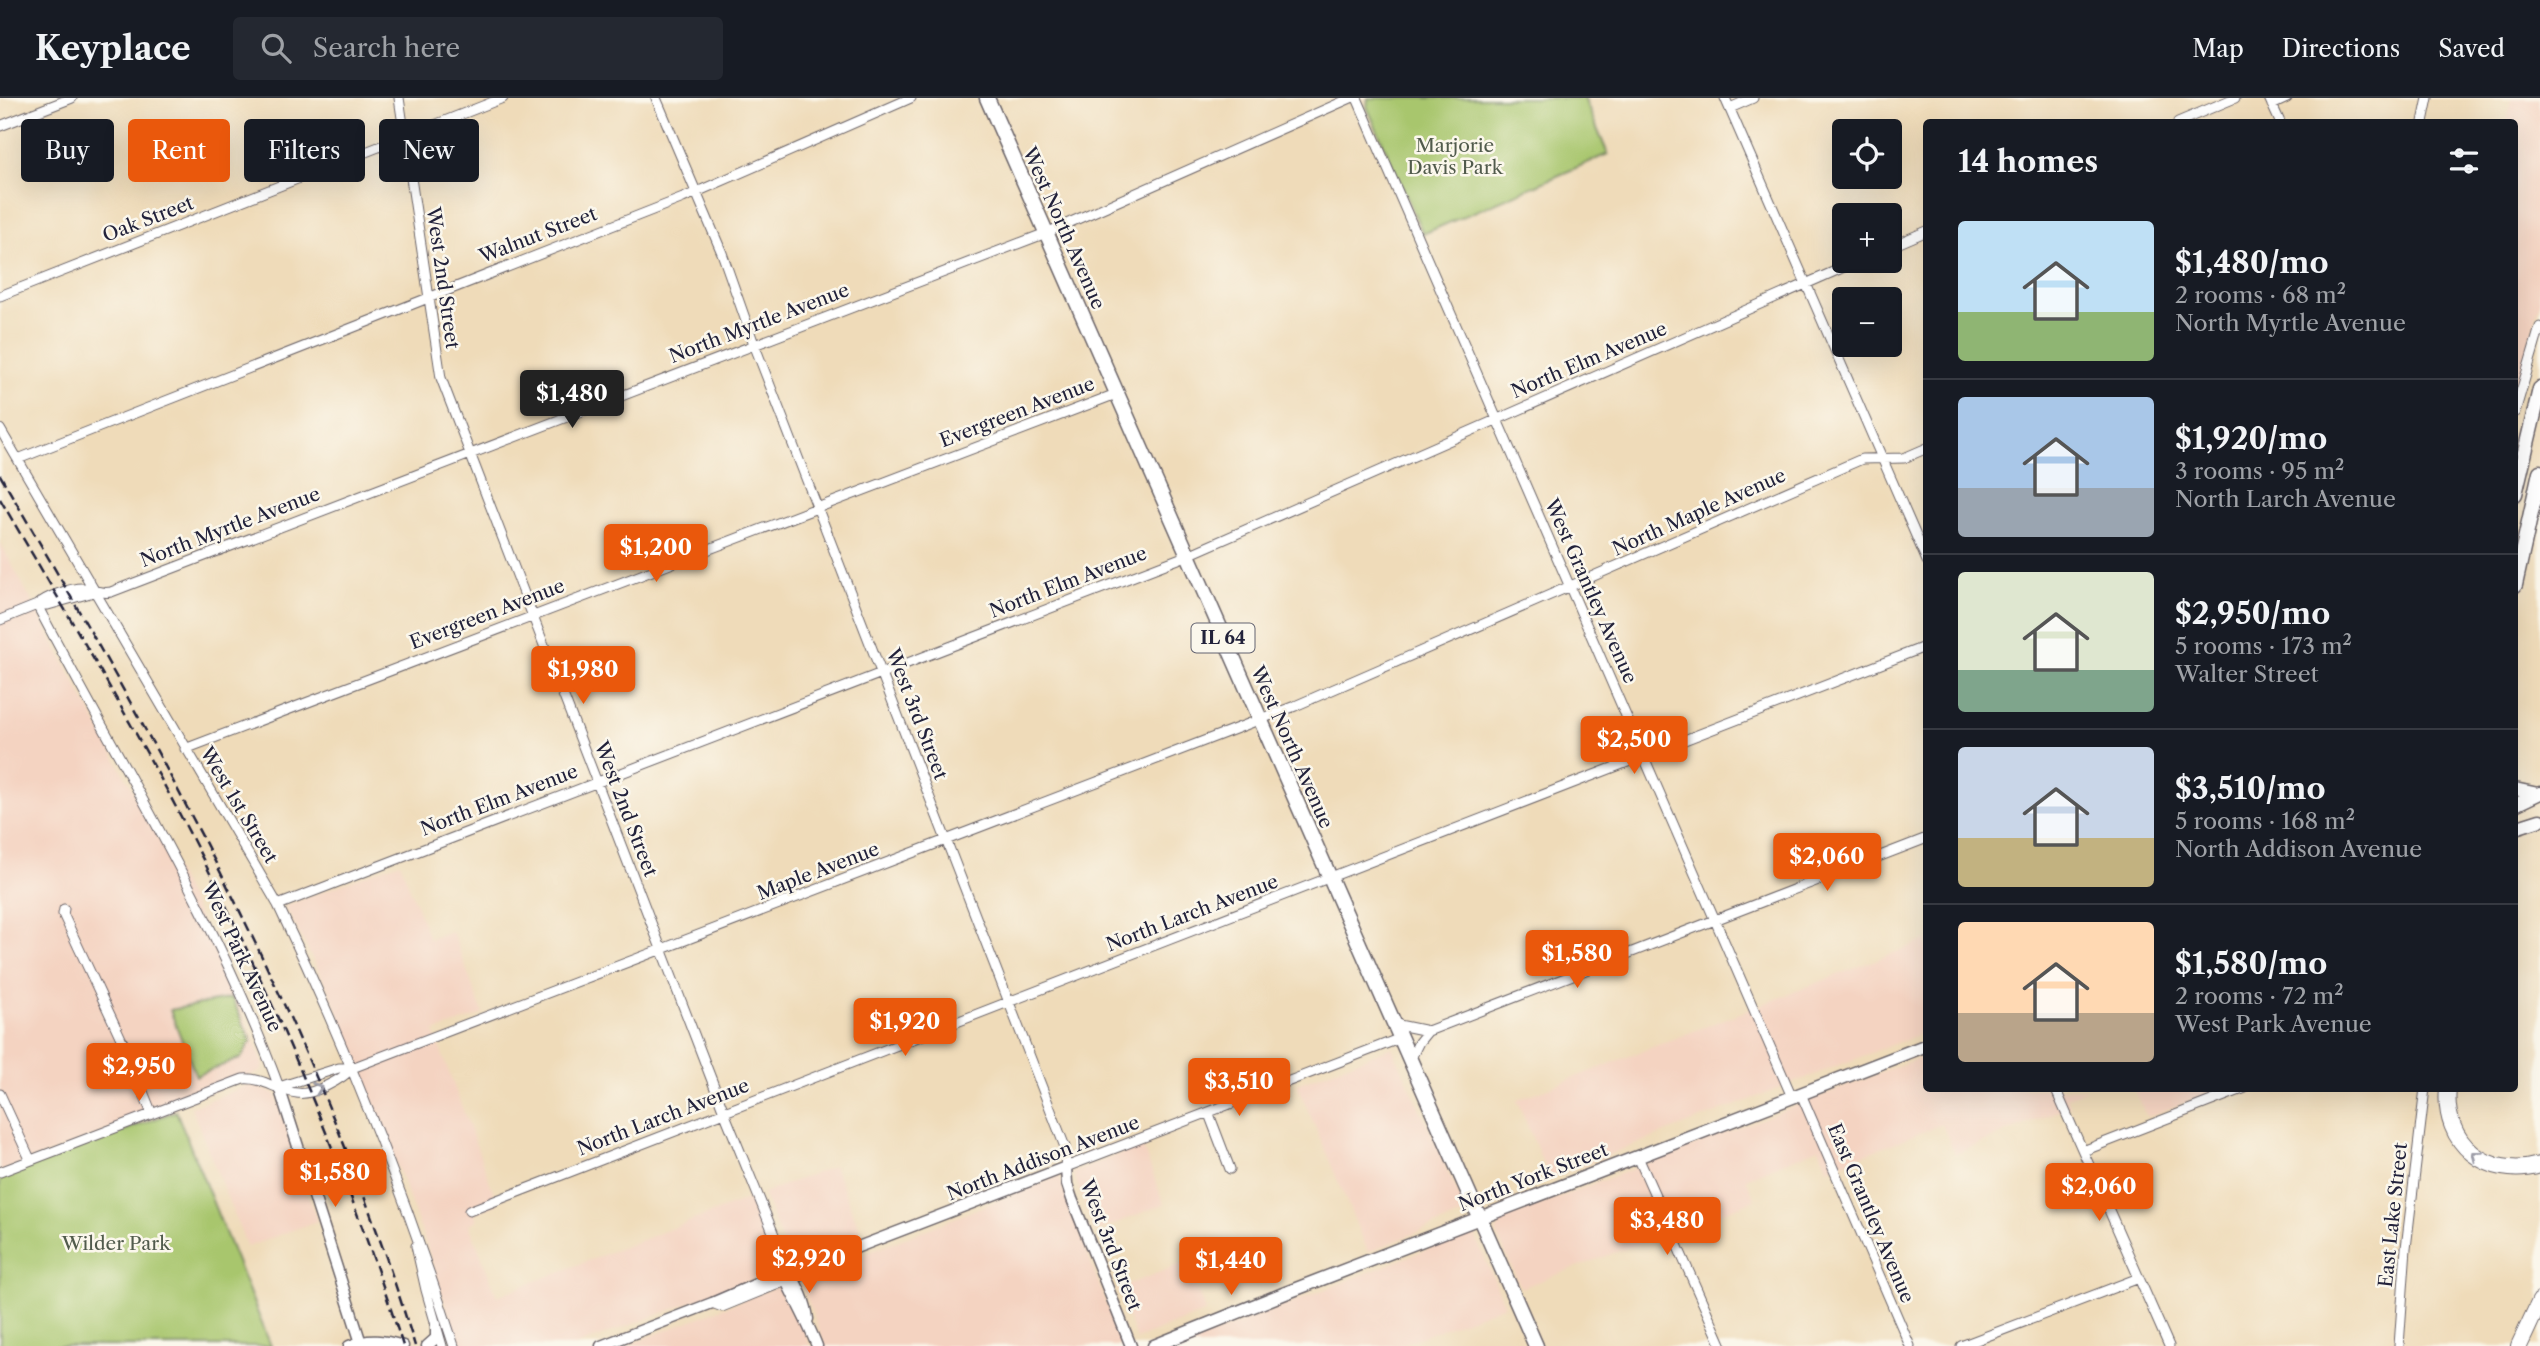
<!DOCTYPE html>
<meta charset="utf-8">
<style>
body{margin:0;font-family:"Libre Caslon Text",serif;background:#242831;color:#f1f3f6;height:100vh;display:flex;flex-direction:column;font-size:26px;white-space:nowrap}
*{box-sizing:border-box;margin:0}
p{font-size:23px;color:#9ea1a6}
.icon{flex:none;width:38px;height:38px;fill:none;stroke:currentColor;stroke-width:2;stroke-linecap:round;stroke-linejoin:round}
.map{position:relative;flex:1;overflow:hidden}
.drawer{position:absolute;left:1923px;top:21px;width:595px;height:973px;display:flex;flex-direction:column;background:#171b24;border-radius:7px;box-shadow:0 7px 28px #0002}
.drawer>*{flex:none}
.guide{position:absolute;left:21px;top:21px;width:665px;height:63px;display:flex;gap:14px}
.tools{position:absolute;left:1832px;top:21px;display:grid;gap:14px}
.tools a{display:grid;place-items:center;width:70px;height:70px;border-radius:7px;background:#171b24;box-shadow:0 7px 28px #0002;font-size:35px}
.price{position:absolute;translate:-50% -60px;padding:0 16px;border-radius:7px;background:#ea580c;color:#fff;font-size:23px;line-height:46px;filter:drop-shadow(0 2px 4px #0008)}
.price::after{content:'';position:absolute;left:50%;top:42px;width:21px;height:16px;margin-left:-10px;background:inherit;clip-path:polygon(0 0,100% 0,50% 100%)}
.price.on{background:#222;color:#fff}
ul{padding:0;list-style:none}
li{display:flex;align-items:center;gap:21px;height:175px;padding:0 35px}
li+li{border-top:2px solid #363941}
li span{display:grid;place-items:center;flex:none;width:196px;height:140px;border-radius:7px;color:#555}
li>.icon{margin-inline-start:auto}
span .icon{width:84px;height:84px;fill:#fffc;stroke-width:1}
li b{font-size:30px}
h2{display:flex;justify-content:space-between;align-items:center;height:84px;padding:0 35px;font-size:30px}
.pill{padding:0 24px;border-radius:7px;background:#171b24;box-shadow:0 7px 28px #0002;font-size:24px;line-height:63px}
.pill.on{background:#ea580c;color:#fff}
header{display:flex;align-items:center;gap:42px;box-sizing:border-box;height:98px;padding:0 35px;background:#171b24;border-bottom:2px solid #363941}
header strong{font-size:33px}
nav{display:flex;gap:38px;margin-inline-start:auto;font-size:24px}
.search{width:490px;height:63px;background:#242831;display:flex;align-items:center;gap:18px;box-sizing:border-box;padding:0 24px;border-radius:7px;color:#9ea1a6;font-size:26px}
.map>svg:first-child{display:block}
.built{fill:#f4d3c1}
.green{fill:#a8c66d;stroke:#657454;stroke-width:2}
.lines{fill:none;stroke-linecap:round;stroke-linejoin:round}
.minor-casing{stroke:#6a6367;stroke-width:11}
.tertiary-casing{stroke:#6a6367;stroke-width:13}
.secondary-casing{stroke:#6a6367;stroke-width:15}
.primary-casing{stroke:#6a6367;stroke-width:17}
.motorway-casing{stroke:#6a6367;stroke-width:18}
.minor{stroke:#fff;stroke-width:9}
.tertiary{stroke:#fff;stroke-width:10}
.secondary{stroke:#fff;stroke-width:12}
.primary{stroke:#fff;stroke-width:14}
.motorway{stroke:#fff;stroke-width:16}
.rail{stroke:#22223b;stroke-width:2.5;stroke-dasharray:10 5;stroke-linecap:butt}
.oneway{stroke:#9c9ca7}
.labels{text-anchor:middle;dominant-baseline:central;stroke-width:5;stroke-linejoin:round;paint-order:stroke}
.shield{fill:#fbf7ec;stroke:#636270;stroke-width:2}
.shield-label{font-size:18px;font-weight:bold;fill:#22223b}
.park-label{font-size:19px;fill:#515b4c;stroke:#fbf7ec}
.street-label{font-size:19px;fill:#22223b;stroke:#fbf7ec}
</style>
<header>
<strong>Keyplace</strong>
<div class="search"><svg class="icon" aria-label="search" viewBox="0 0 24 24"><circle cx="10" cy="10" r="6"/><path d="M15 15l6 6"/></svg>Search here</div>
<nav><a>Map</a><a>Directions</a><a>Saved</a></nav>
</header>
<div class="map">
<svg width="2540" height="1248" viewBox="0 0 2540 1248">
<rect width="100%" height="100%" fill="#fbf7ec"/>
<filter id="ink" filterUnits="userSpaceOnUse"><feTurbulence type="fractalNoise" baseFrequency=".0143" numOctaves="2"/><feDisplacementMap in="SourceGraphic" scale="14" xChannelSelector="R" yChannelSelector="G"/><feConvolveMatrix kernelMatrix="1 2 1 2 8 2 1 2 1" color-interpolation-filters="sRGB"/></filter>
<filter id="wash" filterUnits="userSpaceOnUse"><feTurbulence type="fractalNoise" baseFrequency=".00686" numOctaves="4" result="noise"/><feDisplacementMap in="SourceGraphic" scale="28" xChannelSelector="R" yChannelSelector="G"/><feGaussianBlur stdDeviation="1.57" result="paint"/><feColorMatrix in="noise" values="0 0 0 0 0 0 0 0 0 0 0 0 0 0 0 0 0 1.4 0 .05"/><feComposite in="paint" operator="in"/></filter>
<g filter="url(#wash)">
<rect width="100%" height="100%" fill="#efdbb9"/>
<path class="built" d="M2511,0H2540V204L2515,303V24H2506Z
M0,444L177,775L222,866L264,967L261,973L242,981L0,1074Z
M400,764L429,841L452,833L483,916L434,934L498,1106L475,1115L477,1122L469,1126L497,1198L753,1099L781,1171L574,1248H459L425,1143L361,971L329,893L285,808Z
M1927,842V933L1549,1080L1517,1002Z
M1392,949L1467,1115L1368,1154L1297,986Z
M1927,957V990L2088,991L2067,999L2070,1008L1955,1056L1942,1026L1828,1071L1819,1050L1746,1080L1755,1102L1521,1190L1496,1134L1503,1121Z
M249,987L275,995L317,1123L247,1149L191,1009Z
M2134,991H2221L2147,1019Z
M1142,1047L1164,1106L1095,1134L1073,1075Z
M834,1068L863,1139L791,1166L763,1095Z
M1059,1078L1122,1248H825L800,1182Z
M1473,1133L1505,1207L1398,1248H1181Z
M1186,1164L1206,1214L1136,1241L1117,1191Z
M786,1185L810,1248H626Z"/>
<path class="green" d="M1368,0H1584L1608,56L1423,136L1367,9Z
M232,900L251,943L241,960L196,978L170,912Z
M176,1013L271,1248H0V1079Z"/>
</g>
<g filter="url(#ink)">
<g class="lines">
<defs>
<path id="minor" d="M399,0L441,280L724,1014L788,1171
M656,0L722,155L754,246L1065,1049L1066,1069L1401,940
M1357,0L1792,999
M1725,0L1927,463
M2269,0L2280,24
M2272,7L2287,0
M1730,10L1753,0
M2178,24L2235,0
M2423,24L2428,0
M0,28L72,0
M1890,149L1927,133
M0,198L503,0
M2515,314L2540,229
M0,331L278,807C347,950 405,1097 454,1248
M18,361L683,100L911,0
M37,507C45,499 72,489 84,490C94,492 100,496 111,494L1046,135L1351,0
M37,507C121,668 216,818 279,989
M0,522L37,507H48L94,494
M185,651L1116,296
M278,807L1186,458L1858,163
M64,811L63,816L125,949L152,1016
M1394,926L1428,933
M1410,962L1419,944L1428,933L1927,740
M279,989L339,970H352L1295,608L1862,361L1904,360L1927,350
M2055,990L2169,1248
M0,996L30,1061
M1801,996L1910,1248
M1209,1016L1230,1071
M2083,1053L2245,990
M1638,1059L1722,1248
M0,1074L243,981C263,979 277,993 297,995C312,998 343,981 352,970
M469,1113L1927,548
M416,1148L426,1192L442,1248
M712,1205L722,1209L786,1183
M1961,1248L2139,1180
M2399,1248L2406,1150L2425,990"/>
<path id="tertiary" d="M279,989L362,1248
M788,1171C797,1187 806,1202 808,1221
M782,1174C793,1199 807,1222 817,1248
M788,1183L810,1173L814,1166
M349,1248C368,1240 384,1242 403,1248
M427,1248L436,1240V1226
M601,1248L712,1205L807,1164L814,1166L1066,1069L1067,1086L1072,1101L1131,1248"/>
<path id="secondary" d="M2515,691L2538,696
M2515,707L2540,695
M2515,730L2540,722
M1154,1248L1283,1196L1927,947"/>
<path id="primary" d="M987,0L1536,1248
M2515,396L2540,291
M2515,487L2540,374"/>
<path id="motorway" d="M2448,990C2442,1046 2488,1082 2540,1067
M2519,1248L2540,1203"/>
</defs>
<use href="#minor" class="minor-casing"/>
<use href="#tertiary" class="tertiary-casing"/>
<use href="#secondary" class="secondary-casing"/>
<use href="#primary" class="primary-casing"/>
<use href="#motorway" class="motorway-casing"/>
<use href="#minor" class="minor"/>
<use href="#tertiary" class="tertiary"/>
<use href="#secondary" class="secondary"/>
<use href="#primary" class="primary"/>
<use href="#motorway" class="motorway"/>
<path class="rail" d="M0,377C165,658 319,934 415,1248
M0,401C65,512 131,622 190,736C275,901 346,1072 403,1248"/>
</g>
<defs><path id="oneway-chevron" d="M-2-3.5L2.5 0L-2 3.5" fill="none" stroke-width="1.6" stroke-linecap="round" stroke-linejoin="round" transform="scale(1.75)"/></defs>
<g class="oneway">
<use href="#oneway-chevron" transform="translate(318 990) rotate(-20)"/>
<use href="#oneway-chevron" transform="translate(2476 1057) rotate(-142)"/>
</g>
</g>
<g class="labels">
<rect class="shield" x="1191.5" y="525.5" width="63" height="29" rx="5"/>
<g class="shield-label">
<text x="1223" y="540">IL 64</text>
</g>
<g class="park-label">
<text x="1455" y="47">Marjorie<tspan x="1455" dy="22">Davis Park</tspan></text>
<text x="116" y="1145">Wilder Park</text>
</g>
<g class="street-label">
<text transform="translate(148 121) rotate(-21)">Oak Street</text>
<text transform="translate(1064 130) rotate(66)">West North Avenue</text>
<text transform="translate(538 137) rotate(-21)">Walnut Street</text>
<text transform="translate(443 180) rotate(82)">West 2nd Street</text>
<text transform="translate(759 225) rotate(-21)">North Myrtle Avenue</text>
<text transform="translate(1589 262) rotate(-23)">North Elm Avenue</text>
<text transform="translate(1017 314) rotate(-21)">Evergreen Avenue</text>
<text transform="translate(1699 414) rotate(-24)">North Maple Avenue</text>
<text transform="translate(230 429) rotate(-21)">North Myrtle Avenue</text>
<text transform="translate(1068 484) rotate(-21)">North Elm Avenue</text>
<text transform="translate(1591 493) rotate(66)">West Grantley Avenue</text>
<text transform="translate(487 516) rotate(-21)">Evergreen Avenue</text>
<text transform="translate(917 616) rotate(69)">West 3rd Street</text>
<text transform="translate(1292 649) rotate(66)">West North Avenue</text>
<text transform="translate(499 702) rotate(-21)">North Elm Avenue</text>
<text transform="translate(239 707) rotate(59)">West 1st Street</text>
<text transform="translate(626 711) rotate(69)">West 2nd Street</text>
<text transform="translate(818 773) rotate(-21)">Maple Avenue</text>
<text transform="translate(1192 815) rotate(-21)">North Larch Avenue</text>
<text transform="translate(242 859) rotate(65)">West Park Avenue</text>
<text transform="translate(663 1019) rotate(-21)">North Larch Avenue</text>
<text transform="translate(1043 1060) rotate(-21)">North Addison Avenue</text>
<text transform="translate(1533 1079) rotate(-21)">North York Street</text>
<text transform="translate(1871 1115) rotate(67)">East Grantley Avenue</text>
<text transform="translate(2393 1117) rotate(-84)">East Lake Street</text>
<text transform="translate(1111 1147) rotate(69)">West 3rd Street</text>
</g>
</g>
</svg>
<div class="tools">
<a><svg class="icon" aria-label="locate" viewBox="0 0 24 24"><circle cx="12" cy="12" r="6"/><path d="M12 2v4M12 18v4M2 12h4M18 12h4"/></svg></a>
<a>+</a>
<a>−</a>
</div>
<b class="price on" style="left:572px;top:332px">$1,480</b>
<b class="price" style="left:656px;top:486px">$1,200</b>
<b class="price" style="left:583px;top:608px">$1,980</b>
<b class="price" style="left:1634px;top:678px">$2,500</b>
<b class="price" style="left:1827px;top:795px">$2,060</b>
<b class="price" style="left:1577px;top:892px">$1,580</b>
<b class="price" style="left:905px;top:960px">$1,920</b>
<b class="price" style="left:139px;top:1005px">$2,950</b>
<b class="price" style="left:1239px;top:1020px">$3,510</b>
<b class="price" style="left:335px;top:1111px">$1,580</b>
<b class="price" style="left:2099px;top:1125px">$2,060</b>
<b class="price" style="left:1667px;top:1159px">$3,480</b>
<b class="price" style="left:809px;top:1197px">$2,920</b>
<b class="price" style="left:1231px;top:1199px">$1,440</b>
<div class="guide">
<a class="pill">Buy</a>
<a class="pill on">Rent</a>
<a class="pill">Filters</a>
<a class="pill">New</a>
</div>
<section class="drawer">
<h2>14 homes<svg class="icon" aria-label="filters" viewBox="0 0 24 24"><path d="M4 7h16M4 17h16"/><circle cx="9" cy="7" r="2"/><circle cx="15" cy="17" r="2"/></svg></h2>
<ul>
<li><span style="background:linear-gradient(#bfe0f5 65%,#8fb573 0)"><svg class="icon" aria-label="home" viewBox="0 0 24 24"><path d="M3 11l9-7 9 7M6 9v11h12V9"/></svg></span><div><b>$1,480/mo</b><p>2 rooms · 68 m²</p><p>North Myrtle Avenue</p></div></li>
<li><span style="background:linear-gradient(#a9c7e8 65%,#9aa5b1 0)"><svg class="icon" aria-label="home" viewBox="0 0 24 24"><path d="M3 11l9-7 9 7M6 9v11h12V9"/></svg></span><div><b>$1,920/mo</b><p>3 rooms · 95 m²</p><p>North Larch Avenue</p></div></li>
<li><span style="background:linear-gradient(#dfe7d0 70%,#7fa58c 0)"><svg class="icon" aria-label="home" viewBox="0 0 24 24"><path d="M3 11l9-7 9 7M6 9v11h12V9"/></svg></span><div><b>$2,950/mo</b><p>5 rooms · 173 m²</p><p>Walter Street</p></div></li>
<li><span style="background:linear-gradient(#c9d6e8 65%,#c2b280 0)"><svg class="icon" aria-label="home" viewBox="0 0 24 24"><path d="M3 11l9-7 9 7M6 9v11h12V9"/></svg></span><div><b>$3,510/mo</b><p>5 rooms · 168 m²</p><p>North Addison Avenue</p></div></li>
<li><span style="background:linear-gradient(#ffd9b3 65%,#b9a48a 0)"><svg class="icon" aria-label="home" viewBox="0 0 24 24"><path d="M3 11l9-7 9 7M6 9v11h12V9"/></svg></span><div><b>$1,580/mo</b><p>2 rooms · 72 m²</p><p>West Park Avenue</p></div></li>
</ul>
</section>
</div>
